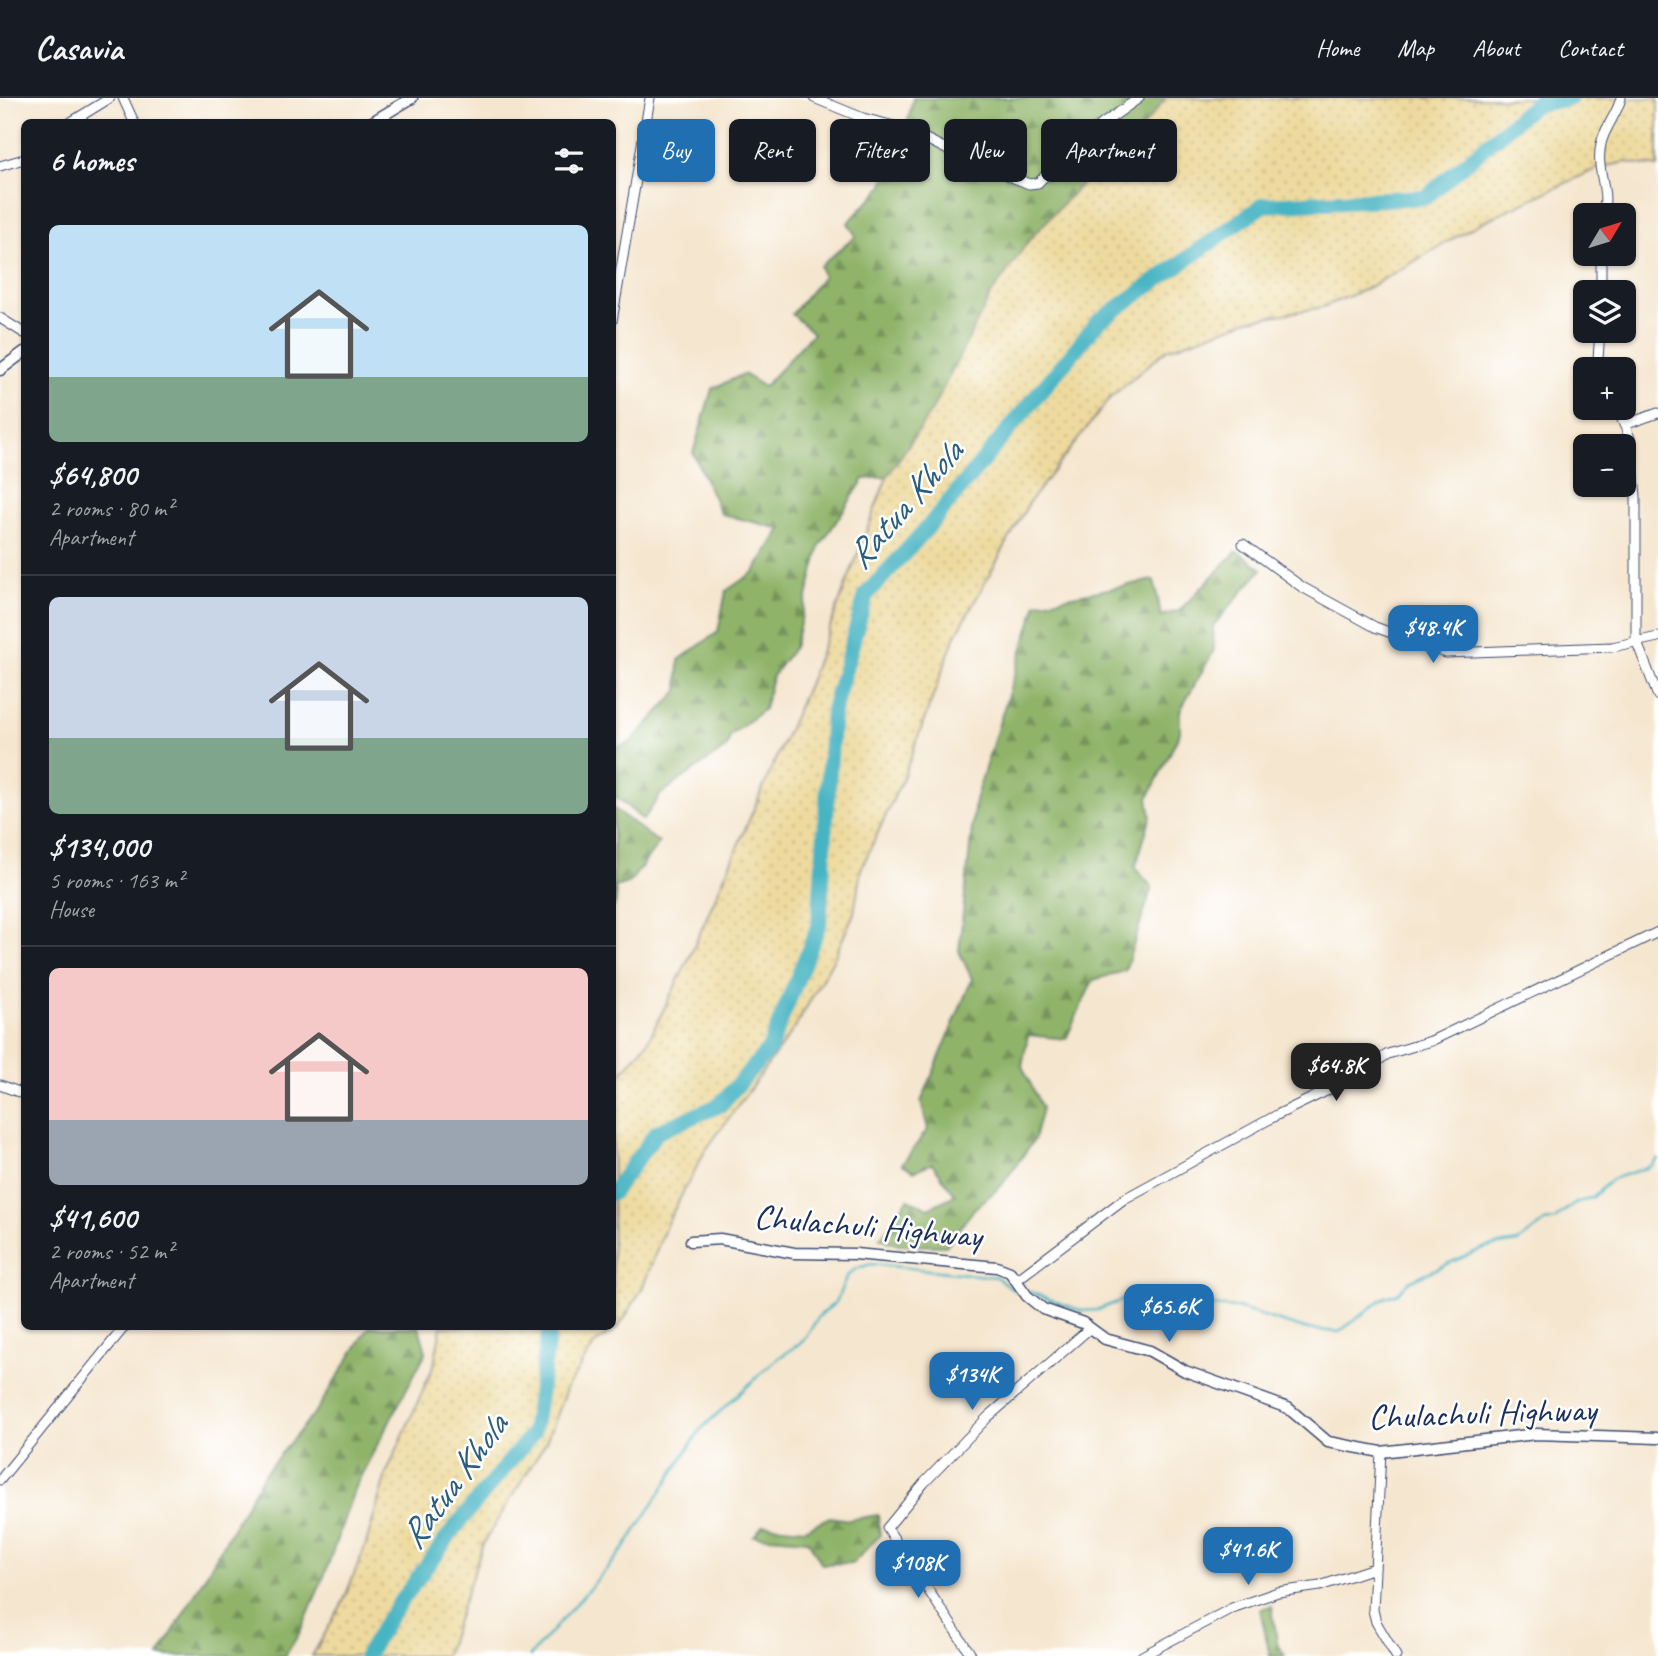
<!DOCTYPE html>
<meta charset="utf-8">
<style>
body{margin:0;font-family:Caveat,sans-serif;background:#20242c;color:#f1f3f6;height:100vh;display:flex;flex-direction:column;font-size:26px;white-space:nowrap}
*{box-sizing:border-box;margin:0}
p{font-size:23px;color:#9ea1a6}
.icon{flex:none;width:38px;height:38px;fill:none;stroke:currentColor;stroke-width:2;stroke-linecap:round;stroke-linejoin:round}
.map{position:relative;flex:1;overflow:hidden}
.details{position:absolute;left:21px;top:21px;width:595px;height:1211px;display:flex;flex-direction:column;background:#171b24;border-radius:10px;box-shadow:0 2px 5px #0004}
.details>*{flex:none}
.hud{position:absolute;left:637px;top:21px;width:665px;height:63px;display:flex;gap:14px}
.needle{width:46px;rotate:52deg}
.controls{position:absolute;left:1573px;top:105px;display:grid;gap:14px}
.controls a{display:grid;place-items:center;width:63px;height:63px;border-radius:10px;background:#171b24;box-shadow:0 2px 5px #0004;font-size:35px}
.price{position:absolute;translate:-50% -60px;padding:0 16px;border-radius:14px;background:#1f6fb2;color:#fff;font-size:23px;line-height:46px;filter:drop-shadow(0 2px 4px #0008)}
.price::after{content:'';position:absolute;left:50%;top:42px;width:21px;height:16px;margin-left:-10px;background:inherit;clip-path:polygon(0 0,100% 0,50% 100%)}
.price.on{background:#222;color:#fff}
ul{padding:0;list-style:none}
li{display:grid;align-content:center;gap:14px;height:371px;padding:0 28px}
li+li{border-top:2px solid #363941}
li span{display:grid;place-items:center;height:217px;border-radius:10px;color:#555}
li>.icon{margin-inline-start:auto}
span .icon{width:126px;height:126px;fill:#fffc;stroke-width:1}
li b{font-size:30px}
h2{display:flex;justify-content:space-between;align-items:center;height:84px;padding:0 28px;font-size:30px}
.pill{padding:0 24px;border-radius:10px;background:#171b24;box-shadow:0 2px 5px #0004;font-size:24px;line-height:63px}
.pill.on{background:#1f6fb2;color:#fff}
header{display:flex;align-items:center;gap:42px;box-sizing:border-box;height:98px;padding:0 35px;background:#171b24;border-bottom:2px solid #363941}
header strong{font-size:33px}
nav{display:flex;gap:38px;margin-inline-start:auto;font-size:24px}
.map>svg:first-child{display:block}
.forest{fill:url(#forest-firs);stroke:#557264;stroke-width:2}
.sand{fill:url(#sand-dots);stroke:#84847e;stroke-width:2}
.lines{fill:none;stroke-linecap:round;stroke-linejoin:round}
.stream{stroke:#47b4c3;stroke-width:2.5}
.river{stroke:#47b4c3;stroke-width:16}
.minor-casing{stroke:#3c4a6f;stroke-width:11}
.tertiary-casing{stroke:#3c4a6f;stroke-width:13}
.minor{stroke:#fff;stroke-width:9}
.tertiary{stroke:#fff;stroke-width:10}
.labels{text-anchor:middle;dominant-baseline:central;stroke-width:5;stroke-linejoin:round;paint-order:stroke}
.street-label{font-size:35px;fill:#1b2f5e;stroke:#fff}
.water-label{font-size:37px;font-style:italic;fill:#2a5e81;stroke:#fff}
</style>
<header>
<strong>Casavia</strong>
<nav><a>Home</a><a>Map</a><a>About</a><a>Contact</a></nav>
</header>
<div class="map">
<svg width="1658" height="1558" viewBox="0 0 1658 1558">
<defs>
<pattern id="forest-firs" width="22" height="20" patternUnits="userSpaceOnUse" patternTransform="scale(1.75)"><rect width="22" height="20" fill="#8fb469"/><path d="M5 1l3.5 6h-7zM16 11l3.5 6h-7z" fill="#74935a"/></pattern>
<pattern id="sand-dots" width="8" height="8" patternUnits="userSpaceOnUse" patternTransform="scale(1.75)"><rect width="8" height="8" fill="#eeda9e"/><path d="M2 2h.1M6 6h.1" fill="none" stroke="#ccbb8a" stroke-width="1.8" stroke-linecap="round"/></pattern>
</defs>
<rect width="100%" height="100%" fill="#fff"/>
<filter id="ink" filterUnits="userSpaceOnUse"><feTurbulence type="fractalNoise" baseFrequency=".0143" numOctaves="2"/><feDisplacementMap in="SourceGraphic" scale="14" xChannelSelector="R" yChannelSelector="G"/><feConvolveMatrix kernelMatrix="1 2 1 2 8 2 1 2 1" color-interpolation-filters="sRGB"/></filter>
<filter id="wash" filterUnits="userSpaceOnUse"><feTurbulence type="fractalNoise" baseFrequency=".00686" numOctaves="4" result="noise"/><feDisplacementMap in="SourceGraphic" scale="28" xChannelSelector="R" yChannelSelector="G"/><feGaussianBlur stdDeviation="1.57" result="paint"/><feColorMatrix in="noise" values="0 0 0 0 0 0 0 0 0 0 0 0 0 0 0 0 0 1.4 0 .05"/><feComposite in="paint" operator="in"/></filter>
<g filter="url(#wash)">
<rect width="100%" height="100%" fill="#f5e6cf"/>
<path class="forest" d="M913,0H1166L1133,42L1086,81L1030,141L991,197L931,314L887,379L864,381L820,448L794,549L772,579L764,611L730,638L727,649L661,696L643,722L613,696L612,651L630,645L678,593L679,562L718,534L726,493L754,474L781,431L721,416L693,355L712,291L744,276L764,289L813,235L792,216L823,179L820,168L856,138L848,125L882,89L908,23Z
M1237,453L1262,471L1213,528L1214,552L1180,613V635L1148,700L1151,718L1135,770L1152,789L1125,873L1093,882L1066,941L1028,937L1022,968L1042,1010L1034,1042L1001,1088L975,1110L946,1148L899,1147L880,1140L908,1101L929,1110L955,1097L932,1065L914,1073L902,1066L928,1031L921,1004L972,881L959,853L975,702L1037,505L1154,482L1161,518L1179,513Z
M613,710L659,745L630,784L615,789L616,803L613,810Z
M369,1229H419L426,1254L355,1389L325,1476L300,1534L285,1558H159L264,1376L317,1312Z
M878,1417L880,1437L853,1465L822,1466L808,1442L754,1438L763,1427L805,1431L830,1419L849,1422Z
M1272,1508L1277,1544L1285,1558H1270L1260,1511Z"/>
<path class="sand" d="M1166,0H1658V69L1626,64L1598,70L1484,123L1364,192L1323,209L1249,222L1166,252L1111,299L1030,403L954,541L903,680L861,771L854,815L835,858L796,928L705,1053L667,1125L642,1191L619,1229L595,1246L567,1289L546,1344L483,1446L445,1558H312L343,1504L366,1446L386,1376L434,1267L441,1229L612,1228L613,985L647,945L689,860L807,589L887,379L931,314L991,197L1030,141L1086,81L1133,42Z"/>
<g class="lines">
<path class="stream" d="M1030,1194L1082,1213L1097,1212L1133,1198L1166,1192L1193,1207L1237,1210L1305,1231L1339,1234L1384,1200L1398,1195L1409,1183L1486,1149L1518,1144L1545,1124L1555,1122L1572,1107L1593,1099L1612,1081L1649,1069L1658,1061
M530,1558L624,1451L701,1331L777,1261L803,1243L819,1218L836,1204L847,1178L855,1171L871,1166L996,1179L1020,1196"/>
<path class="river" d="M1535,7L1570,0
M612,1095L657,1034L720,1007L769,951L819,827L833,612L866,497L928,429L1098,224L1263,107L1426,99L1542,0
M366,1558L390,1518L457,1427L533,1335L550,1228"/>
</g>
</g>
<g filter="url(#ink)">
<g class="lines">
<defs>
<path id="minor" d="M123,0L134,24
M814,0L863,20L906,31L960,58L1029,86L1038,85L1077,44L1139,0
M71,24L110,0
M0,68L24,61
M1603,117C1610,90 1595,73 1601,46C1604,30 1617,17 1621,0
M1601,194V156
M0,220L24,235
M612,223L650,0
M1600,233L1598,261L1602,271
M1617,310L1630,340L1636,398V542L1658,598
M1624,327L1658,315
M1243,446L1302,489L1375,529L1446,555L1612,549L1658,539
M0,987L24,996
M1018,1181L1124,1101L1277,1017L1349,982L1388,956L1431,943L1658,834
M1381,1354L1373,1512L1376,1524L1396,1558
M0,1382L125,1228
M972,1558L887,1430L924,1385L988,1319L1089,1231
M1142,1558L1232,1510L1278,1494L1320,1488L1374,1470"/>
<path id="tertiary" d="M372,24L412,0
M0,272L24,254
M691,1143L720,1141L794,1155L855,1156L997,1169L1010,1174L1027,1198L1043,1211L1083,1225L1105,1241L1150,1253L1185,1273L1288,1310L1328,1344L1381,1354L1536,1336L1658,1340"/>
</defs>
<use href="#minor" class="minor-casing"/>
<use href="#tertiary" class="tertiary-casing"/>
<use href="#minor" class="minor"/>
<use href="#tertiary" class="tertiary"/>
</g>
</g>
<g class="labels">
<g class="street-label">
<text transform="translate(868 1128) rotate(5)">Chulachuli Highway</text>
<text transform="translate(1482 1315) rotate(-2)">Chulachuli Highway</text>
</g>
<g class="water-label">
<text transform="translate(904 406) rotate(-49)">Ratua Khola</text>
<text transform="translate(453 1383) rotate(-54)">Ratua Khola</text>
</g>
</g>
</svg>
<div class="controls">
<a><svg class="needle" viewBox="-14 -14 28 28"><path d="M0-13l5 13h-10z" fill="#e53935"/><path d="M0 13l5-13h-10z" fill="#9ea1a6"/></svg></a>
<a><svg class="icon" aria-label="layers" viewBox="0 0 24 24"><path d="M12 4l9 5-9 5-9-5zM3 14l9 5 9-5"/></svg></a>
<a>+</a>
<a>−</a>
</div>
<b class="price" style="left:1433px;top:567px">$48.4K</b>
<b class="price on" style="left:1336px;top:1005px">$64.8K</b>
<b class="price" style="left:1169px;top:1246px">$65.6K</b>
<b class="price" style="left:972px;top:1314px">$134K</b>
<b class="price" style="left:1248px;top:1489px">$41.6K</b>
<b class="price" style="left:918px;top:1502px">$108K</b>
<div class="hud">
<a class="pill on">Buy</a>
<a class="pill">Rent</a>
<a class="pill">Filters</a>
<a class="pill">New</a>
<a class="pill">Apartment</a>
</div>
<section class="details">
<h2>6 homes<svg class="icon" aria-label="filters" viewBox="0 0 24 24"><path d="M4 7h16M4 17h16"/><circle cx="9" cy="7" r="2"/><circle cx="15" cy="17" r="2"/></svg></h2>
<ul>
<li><span style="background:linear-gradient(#bfe0f5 70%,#7fa58c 0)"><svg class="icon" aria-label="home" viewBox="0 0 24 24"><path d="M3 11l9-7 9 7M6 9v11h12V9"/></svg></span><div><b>$64,800</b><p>2 rooms · 80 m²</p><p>Apartment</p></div></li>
<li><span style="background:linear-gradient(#c9d6e8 65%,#7fa58c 0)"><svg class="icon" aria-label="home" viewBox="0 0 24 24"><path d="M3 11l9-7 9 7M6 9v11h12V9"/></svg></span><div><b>$134,000</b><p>5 rooms · 163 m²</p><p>House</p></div></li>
<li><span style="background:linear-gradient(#f6c9c9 70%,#9aa5b1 0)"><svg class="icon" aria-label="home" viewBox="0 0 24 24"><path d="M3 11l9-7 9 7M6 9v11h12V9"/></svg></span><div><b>$41,600</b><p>2 rooms · 52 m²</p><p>Apartment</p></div></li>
</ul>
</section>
</div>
